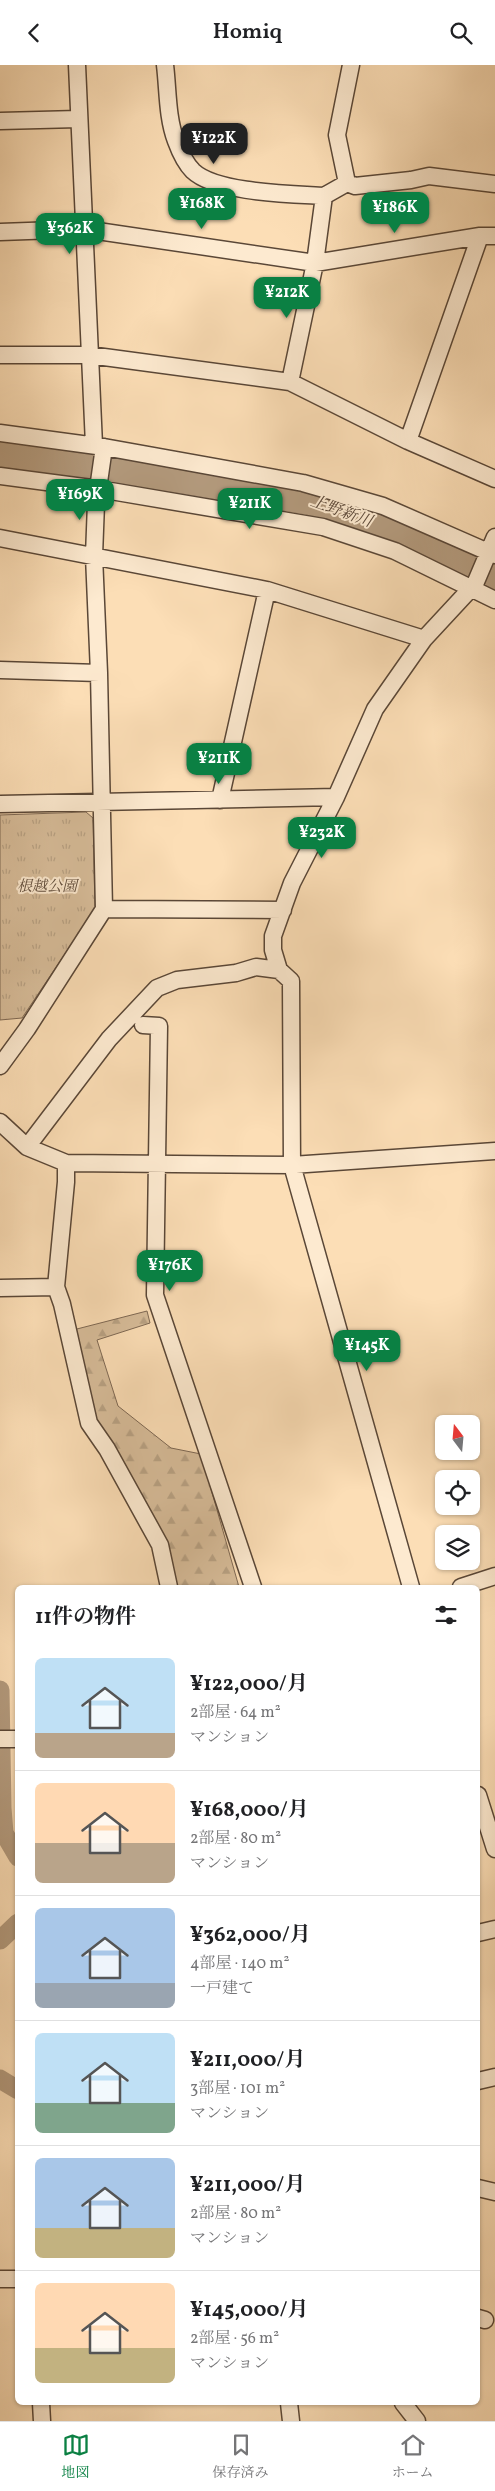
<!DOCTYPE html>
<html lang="ja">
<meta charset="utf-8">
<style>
body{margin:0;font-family:Vollkorn,"Noto Serif JP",serif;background:#f2f2f2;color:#202124;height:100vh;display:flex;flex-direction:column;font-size:19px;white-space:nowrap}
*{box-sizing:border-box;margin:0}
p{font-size:16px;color:#757577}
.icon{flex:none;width:28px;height:28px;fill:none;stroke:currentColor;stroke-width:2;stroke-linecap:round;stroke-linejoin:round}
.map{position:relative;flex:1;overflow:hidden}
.panel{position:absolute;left:15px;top:1520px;width:465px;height:820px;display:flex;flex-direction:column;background:#fff;border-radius:8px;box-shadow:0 1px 4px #0004}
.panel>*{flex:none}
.needle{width:32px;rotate:344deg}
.buttons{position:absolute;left:435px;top:1350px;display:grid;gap:10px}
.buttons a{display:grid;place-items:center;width:45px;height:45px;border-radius:8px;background:#fff;box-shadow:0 1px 4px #0004;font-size:25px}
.price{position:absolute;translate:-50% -42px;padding:0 11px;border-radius:10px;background:#0b8043;color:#fff;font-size:16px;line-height:32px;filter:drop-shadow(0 1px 2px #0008)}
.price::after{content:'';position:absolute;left:50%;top:30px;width:15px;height:11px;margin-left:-8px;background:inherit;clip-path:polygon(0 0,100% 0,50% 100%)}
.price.active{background:#222;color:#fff}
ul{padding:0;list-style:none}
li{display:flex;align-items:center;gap:15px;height:125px;padding:0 20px}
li+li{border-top:1px solid #e0e0e0}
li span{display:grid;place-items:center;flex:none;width:140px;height:100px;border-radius:8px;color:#555}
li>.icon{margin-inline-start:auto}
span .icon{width:60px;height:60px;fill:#fffc;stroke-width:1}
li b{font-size:21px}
h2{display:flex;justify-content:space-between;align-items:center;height:60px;padding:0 20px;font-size:21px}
header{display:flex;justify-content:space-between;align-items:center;height:65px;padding:0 20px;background:#fff;font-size:22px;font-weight:600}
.dock{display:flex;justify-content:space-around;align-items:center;height:70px;border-top:1px solid #e0e0e0;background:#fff;font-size:14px;color:#757577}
.dock a{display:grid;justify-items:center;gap:2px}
.dock .active{color:#0b8043}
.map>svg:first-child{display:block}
.forest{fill:url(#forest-firs);stroke:#7e6853}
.park{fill:url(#park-tufts);stroke:#7e6853}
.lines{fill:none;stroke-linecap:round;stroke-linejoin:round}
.canal{stroke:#b39a7d;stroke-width:19}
.river{stroke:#b39a7d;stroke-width:32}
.street-casing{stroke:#5a4737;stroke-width:19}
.street{stroke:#fdead0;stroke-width:16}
.labels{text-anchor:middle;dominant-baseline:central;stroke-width:4;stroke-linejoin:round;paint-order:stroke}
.park-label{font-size:15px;font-style:italic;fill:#634f3e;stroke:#fdead0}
.water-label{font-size:16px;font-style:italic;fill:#5d4a3a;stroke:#fdead0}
</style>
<header><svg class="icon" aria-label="back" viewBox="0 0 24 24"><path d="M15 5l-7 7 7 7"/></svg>Homiq<svg class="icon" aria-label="search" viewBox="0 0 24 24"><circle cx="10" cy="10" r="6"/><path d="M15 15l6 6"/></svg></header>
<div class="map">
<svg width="495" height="2356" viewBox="0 0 495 2356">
<defs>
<pattern id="forest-firs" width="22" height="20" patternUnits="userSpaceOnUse" patternTransform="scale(1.25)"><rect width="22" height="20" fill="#d7bc99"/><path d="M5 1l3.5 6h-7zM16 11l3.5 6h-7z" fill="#b8a183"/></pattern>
<pattern id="park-tufts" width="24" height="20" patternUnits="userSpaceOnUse" patternTransform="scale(1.25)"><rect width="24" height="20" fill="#d7bc99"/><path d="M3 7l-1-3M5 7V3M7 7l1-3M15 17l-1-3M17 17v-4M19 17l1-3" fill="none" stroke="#b8a183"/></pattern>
</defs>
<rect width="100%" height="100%" fill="#fcdeb6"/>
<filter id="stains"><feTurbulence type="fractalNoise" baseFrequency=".004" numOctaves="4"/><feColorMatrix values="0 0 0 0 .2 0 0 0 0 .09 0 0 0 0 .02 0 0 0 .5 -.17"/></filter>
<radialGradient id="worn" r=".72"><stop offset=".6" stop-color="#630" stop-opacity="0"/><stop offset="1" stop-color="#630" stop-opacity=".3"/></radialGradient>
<path class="forest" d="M147,1246L150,1258L97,1275L118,1341L171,1383L201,1389L239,1522H173L93,1352L73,1265Z"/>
<path class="park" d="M86,747L93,753L95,844L22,953L0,955V750Z"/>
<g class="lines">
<path class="canal" d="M0,1625L2,1743L4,1768L18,1792
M0,1875L18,1858
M0,2014L18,2025"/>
<path class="river" d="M0,387L171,411L309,434L366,455L495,512"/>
<defs>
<path id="street" d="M77,0L94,380
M165,0C168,24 167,53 176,76C180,87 185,98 193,106C216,128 292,129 324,131
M0,56L78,54
M347,118L355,121L411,115L429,111L495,119
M0,167L84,164L315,198L480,171H495
M0,290H89L290,317L408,376L495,414
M290,317L315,198L324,131L347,118L337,70L351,0
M0,368L104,382L96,438L94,491L99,608L104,844
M408,376L480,171
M104,382L303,418L383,441L495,490
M0,411L99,424L323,462L395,486L495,535
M0,473L267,525L424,574
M0,605L99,608
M220,735L267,525
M0,739L336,732
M143,960L159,961L155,1230L253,1522
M0,1001L27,964L104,844L283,845
M0,1057L27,1082L66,1098V1117L56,1222L62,1239L89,1358L107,1384L160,1480L169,1522
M27,1082L109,974L157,923L177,915L236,908L256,902L279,905
M66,1098L292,1100L495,1086
M0,1223L56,1222
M411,1522L292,1100L291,916L279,905L273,885V871L292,818L336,732L375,644L424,574L475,519L495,472
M461,1522L495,1511
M0,1674H18
M478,1730L495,1784
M478,1868L495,1864
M478,2016L495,2012
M478,2123L495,2127
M0,2214H18
M478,2253L485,2255
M41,2338L42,2356
M289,2338L291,2356
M403,2338L417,2356"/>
</defs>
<use href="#street" class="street-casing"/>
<use href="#street" class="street"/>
</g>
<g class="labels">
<g class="park-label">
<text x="47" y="822">根越公園</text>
</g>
<g class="water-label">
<text transform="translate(341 447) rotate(20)">上野新川</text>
</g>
</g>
<rect width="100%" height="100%" filter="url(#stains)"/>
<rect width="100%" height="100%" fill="url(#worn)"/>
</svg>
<div class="buttons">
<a><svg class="needle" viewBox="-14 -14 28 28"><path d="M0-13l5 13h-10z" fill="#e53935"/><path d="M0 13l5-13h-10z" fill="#757577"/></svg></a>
<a><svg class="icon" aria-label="locate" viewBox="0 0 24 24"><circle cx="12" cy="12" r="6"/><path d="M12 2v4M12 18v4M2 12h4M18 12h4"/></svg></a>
<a><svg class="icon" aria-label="layers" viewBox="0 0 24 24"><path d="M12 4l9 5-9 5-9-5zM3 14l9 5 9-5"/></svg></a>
</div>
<b class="price active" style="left:214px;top:100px">¥122K</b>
<b class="price" style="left:202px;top:165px">¥168K</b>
<b class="price" style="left:395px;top:169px">¥186K</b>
<b class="price" style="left:70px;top:190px">¥362K</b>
<b class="price" style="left:287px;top:254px">¥212K</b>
<b class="price" style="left:80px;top:456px">¥169K</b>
<b class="price" style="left:250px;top:465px">¥211K</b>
<b class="price" style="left:219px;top:720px">¥211K</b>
<b class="price" style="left:322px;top:794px">¥232K</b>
<b class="price" style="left:170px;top:1227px">¥176K</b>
<b class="price" style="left:367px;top:1307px">¥145K</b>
<section class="panel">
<h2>11件の物件<svg class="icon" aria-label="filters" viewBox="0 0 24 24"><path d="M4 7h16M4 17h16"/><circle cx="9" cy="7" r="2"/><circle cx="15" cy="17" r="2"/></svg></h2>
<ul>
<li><span style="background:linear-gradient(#bfe0f5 75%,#b9a48a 0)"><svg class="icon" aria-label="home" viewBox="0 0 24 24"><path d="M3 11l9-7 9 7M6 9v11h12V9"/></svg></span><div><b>¥122,000/月</b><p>2部屋 · 64 m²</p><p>マンション</p></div></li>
<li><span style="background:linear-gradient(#ffd9b3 60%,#b9a48a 0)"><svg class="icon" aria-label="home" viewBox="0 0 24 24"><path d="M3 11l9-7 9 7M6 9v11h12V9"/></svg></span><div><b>¥168,000/月</b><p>2部屋 · 80 m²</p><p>マンション</p></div></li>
<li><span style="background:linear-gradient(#a9c7e8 75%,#9aa5b1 0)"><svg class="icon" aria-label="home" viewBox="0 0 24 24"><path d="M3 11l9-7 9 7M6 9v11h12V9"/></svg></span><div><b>¥362,000/月</b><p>4部屋 · 140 m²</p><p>一戸建て</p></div></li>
<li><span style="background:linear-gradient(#bfe0f5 70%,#7fa58c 0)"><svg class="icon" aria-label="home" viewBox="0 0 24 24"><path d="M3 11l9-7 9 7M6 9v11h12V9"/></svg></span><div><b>¥211,000/月</b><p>3部屋 · 101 m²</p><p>マンション</p></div></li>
<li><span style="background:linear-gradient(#a9c7e8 70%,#c2b280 0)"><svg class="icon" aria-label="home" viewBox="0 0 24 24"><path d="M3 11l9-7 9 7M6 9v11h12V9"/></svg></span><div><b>¥211,000/月</b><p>2部屋 · 80 m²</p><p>マンション</p></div></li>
<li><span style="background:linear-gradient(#ffd9b3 65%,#c2b280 0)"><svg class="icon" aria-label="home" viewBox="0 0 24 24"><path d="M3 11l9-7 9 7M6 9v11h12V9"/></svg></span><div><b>¥145,000/月</b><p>2部屋 · 56 m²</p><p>マンション</p></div></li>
</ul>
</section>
</div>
<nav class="dock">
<a class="active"><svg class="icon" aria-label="map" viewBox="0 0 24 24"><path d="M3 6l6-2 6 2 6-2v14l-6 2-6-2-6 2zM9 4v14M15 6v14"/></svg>地図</a>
<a><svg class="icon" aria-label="saved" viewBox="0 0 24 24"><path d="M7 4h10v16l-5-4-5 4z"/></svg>保存済み</a>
<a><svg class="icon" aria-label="home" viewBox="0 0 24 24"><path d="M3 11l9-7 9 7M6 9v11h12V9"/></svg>ホーム</a>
</nav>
